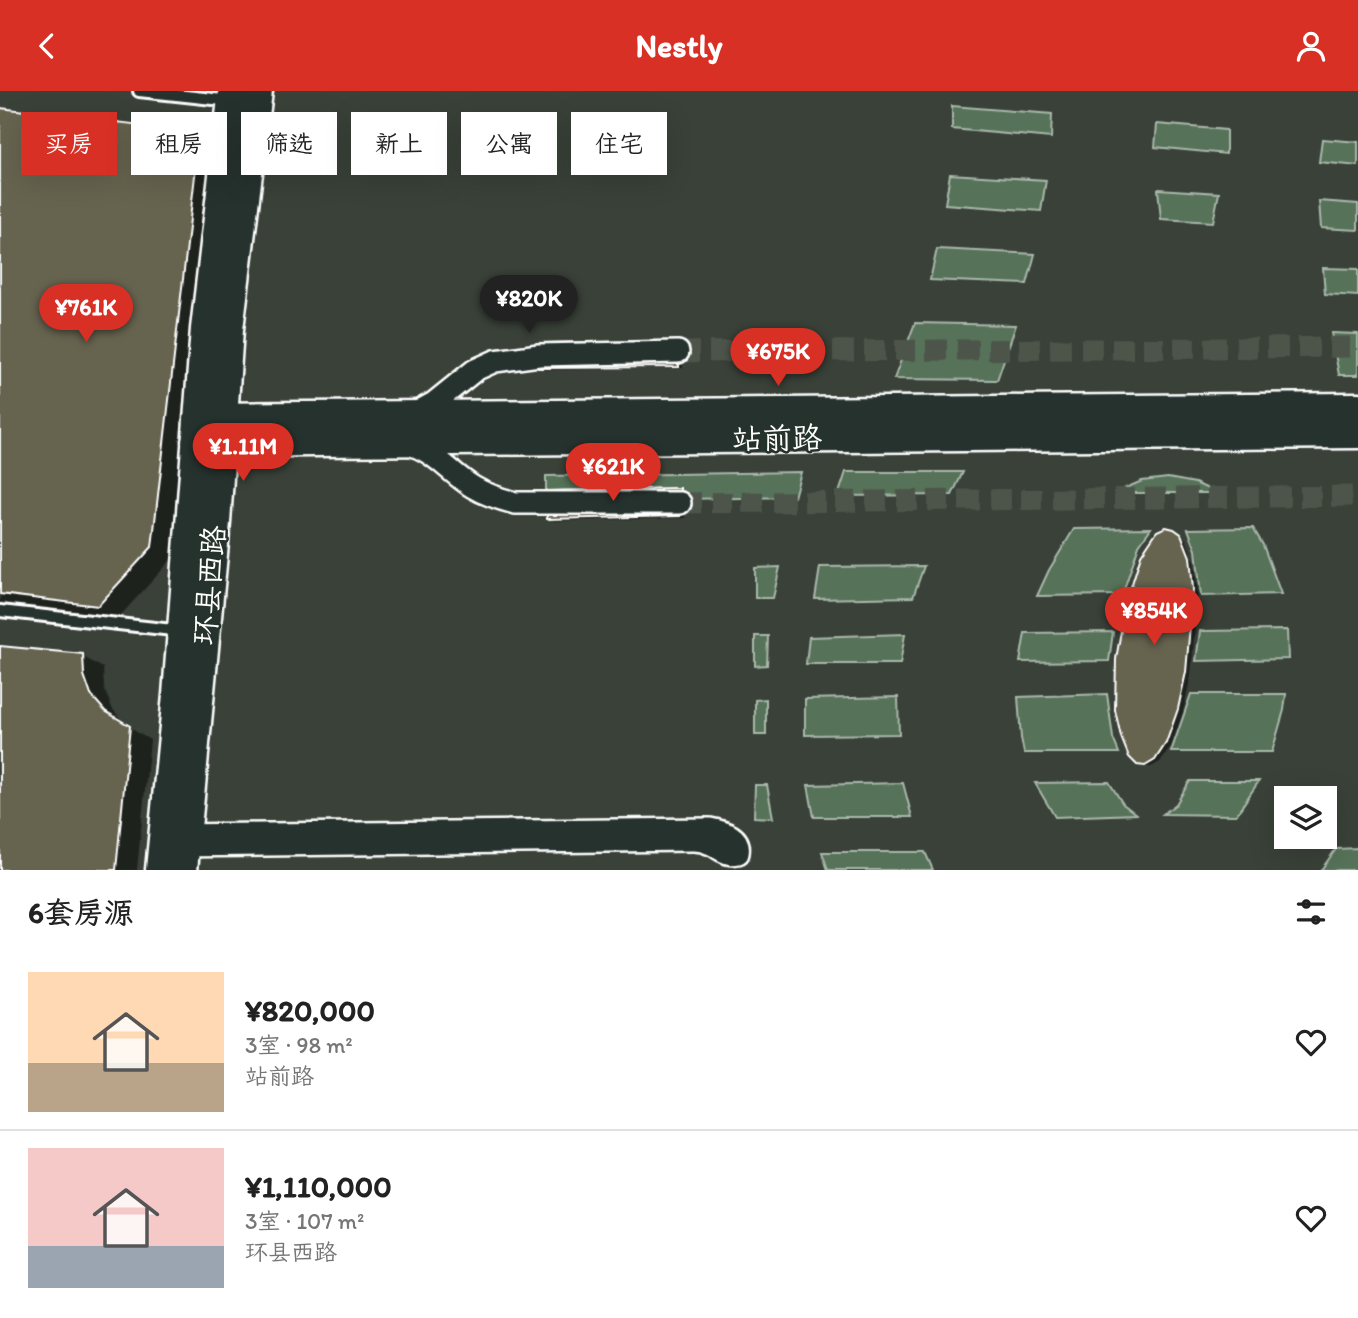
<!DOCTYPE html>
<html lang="zh">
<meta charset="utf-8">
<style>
body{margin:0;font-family:Itim,"LXGW WenKai TC",sans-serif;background:#f2f2f2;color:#222;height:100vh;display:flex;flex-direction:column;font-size:26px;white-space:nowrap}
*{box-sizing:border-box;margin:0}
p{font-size:23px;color:#767676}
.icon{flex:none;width:38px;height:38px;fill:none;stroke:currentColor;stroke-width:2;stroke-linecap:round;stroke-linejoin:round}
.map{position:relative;height:779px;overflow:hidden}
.side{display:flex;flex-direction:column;background:#fff;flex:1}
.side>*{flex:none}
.banner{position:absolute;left:21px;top:21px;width:700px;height:63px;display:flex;gap:14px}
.controls{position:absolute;left:1274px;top:695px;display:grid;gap:14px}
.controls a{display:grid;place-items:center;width:63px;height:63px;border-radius:0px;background:#fff;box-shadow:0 7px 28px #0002;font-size:35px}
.price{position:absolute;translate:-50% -60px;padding:0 16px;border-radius:24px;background:#d93025;color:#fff;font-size:23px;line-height:46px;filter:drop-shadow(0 2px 4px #0008)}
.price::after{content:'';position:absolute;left:50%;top:42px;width:21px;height:16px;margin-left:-10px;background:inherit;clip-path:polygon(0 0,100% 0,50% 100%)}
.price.current{background:#222;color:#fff}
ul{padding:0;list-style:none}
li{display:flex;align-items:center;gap:21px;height:175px;padding:0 28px}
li+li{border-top:2px solid #e0e0e0}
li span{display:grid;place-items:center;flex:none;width:196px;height:140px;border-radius:0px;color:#555}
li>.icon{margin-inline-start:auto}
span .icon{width:84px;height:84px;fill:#fffc;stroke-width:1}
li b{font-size:30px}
h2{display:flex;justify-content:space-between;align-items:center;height:84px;padding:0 28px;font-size:30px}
.pill{padding:0 24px;border-radius:0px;background:#fff;box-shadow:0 7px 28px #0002;font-size:24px;line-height:63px}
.pill.current{background:#d93025;color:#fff}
header{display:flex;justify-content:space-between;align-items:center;height:91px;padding:0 28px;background:#d93025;color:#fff;font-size:32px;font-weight:700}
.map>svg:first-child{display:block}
.green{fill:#567258;stroke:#aab8ac;stroke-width:2}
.shadow{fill:#0007}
.building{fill:#666350;stroke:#fff;stroke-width:2}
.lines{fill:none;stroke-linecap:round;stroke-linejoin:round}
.street-tunnel{stroke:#4d544c;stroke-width:21;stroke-dasharray:21 10;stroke-linecap:butt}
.lane-casing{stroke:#fff;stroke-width:16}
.street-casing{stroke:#fff;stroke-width:26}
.secondary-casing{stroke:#fff;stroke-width:35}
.lane{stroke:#26332d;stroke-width:10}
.street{stroke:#26332d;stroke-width:21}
.secondary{stroke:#26332d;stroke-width:30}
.labels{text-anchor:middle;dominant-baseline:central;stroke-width:5;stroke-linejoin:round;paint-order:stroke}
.street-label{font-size:30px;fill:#fff;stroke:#26332d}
</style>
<header><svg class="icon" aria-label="back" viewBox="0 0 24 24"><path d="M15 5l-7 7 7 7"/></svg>Nestly<svg class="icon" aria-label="person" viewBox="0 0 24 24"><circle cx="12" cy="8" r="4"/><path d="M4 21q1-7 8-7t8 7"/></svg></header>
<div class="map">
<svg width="1358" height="779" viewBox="0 0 1358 779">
<rect width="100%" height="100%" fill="#394138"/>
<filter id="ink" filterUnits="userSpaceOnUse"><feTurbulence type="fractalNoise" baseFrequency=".0143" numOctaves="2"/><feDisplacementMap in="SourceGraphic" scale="14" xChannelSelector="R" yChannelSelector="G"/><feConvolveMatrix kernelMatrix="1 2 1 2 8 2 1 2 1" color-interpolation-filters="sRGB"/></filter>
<g filter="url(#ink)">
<path class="green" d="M952,15L1052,23L1051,47L952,38Z
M1157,33L1226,39V63L1155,56Z
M1322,48L1358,51V75L1319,71Z
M950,83L1046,89L1041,120L945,113Z
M1158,98L1219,102L1213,131L1161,128Z
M1319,110L1358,113V139L1321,137Z
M937,158L1035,163L1027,193L930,189Z
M1323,177L1358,178V205L1325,203Z
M915,232L1016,234L997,289L894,288Z
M1331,242L1358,243V284H1339Z
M801,381L794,406L680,408L679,397L546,400V385Z
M846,381H963L952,404L838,405Z
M1168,387L1195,392L1217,402H1114L1142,390Z
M1151,437L1139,454L1122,504L1037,505L1049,479L1074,438Z
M1253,437L1263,454L1281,503L1201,505L1196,459L1188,438Z
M924,475L913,506L815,508L820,476Z
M780,476L773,507H755V477Z
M1287,539L1288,568L1196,570L1200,540Z
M1113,541L1109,570L1020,571L1025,542Z
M905,543L900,573H806L809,546Z
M755,545H768L767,574L755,575Z
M1107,603L1113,647L1119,662H1024L1021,647L1018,606Z
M1191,603H1286L1284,619L1272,661H1171Z
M898,606L899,643L805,644V608Z
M766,608V644H755V609Z
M1190,690H1259L1236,724L1163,723L1176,713Z
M1109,691L1123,713L1136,723L1055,726L1035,692Z
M903,692L912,726H814L808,694Z
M755,694H767L773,727L754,726Z
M1358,757V779H1321L1336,758Z
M822,761H925L933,779H828Z"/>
<path class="shadow" d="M0,19L200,42L220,54L172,468L120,525L0,511Z
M682,254L683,277L544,279L540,276Z
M679,399L684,402L685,427L554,430L549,427Z
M1179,443L1186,448L1194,470L1198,502L1191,584L1183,621L1171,655L1160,671L1151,676H1143L1138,673Z
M0,557L82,565L103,577L104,597L112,617L125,634L150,649L137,779H0Z"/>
<path class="building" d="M0,17L200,41L152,456L98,515L0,503Z
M678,250L679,276L538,277L537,252Z
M680,397V425L547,428L546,400Z
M1166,436L1174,438L1181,443L1190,466L1193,498L1186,581L1178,618L1166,652L1155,669L1145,675L1137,674L1129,666L1121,646L1115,619L1116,568L1126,512L1141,464L1157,440Z
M0,555L83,563L84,584L91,604L105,620L130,635L116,779H0Z"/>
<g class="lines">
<path class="street-tunnel" d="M678,261L1358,256
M680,412L1358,405"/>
<defs>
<path id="lane" d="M139,0L232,10
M0,520L182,540"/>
<path id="street" d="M414,323L434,312L475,279L495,270L539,264L678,261
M409,353C435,360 450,382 473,396C486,404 500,408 515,412H680
M172,744L710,738C725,741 741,745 738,762C726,765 722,758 711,753C705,750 699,749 693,749L173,755"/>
<path id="secondary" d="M199,327L1358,317
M197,351L1358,342
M161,779L178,604L206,238L234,0
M182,779L215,431L228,238L257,0"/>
</defs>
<use href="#lane" class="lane-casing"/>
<use href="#street" class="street-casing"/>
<use href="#secondary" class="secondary-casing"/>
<use href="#lane" class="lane"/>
<use href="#street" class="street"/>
<use href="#secondary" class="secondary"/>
</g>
</g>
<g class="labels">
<g class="street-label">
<text transform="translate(777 347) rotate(-1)">站前路</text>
<text transform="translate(209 494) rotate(-85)">环县西路</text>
</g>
</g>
</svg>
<div class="controls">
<a><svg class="icon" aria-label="layers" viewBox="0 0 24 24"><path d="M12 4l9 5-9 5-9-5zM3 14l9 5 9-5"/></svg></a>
</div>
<b class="price current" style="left:529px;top:244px">¥820K</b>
<b class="price" style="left:86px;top:253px">¥761K</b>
<b class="price" style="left:778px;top:297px">¥675K</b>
<b class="price" style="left:243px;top:392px">¥1.11M</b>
<b class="price" style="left:613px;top:412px">¥621K</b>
<b class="price" style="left:1154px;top:556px">¥854K</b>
<div class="banner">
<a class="pill current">买房</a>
<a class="pill">租房</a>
<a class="pill">筛选</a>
<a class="pill">新上</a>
<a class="pill">公寓</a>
<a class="pill">住宅</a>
</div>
</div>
<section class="side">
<h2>6套房源<svg class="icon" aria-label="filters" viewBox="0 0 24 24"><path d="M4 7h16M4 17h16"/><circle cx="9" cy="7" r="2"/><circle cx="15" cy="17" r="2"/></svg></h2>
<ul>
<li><span style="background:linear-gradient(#ffd9b3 65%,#b9a48a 0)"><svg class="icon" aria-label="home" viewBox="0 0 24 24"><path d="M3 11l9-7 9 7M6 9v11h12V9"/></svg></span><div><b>¥820,000</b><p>3室 · 98 m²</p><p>站前路</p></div><svg class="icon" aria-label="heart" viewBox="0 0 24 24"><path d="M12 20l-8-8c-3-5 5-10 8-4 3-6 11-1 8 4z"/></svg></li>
<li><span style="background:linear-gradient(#f6c9c9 70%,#9aa5b1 0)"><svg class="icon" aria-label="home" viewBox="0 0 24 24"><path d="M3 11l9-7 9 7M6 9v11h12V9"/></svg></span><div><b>¥1,110,000</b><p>3室 · 107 m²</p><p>环县西路</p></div><svg class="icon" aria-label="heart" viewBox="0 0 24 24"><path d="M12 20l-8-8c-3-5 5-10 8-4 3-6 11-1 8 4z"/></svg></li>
</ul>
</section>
